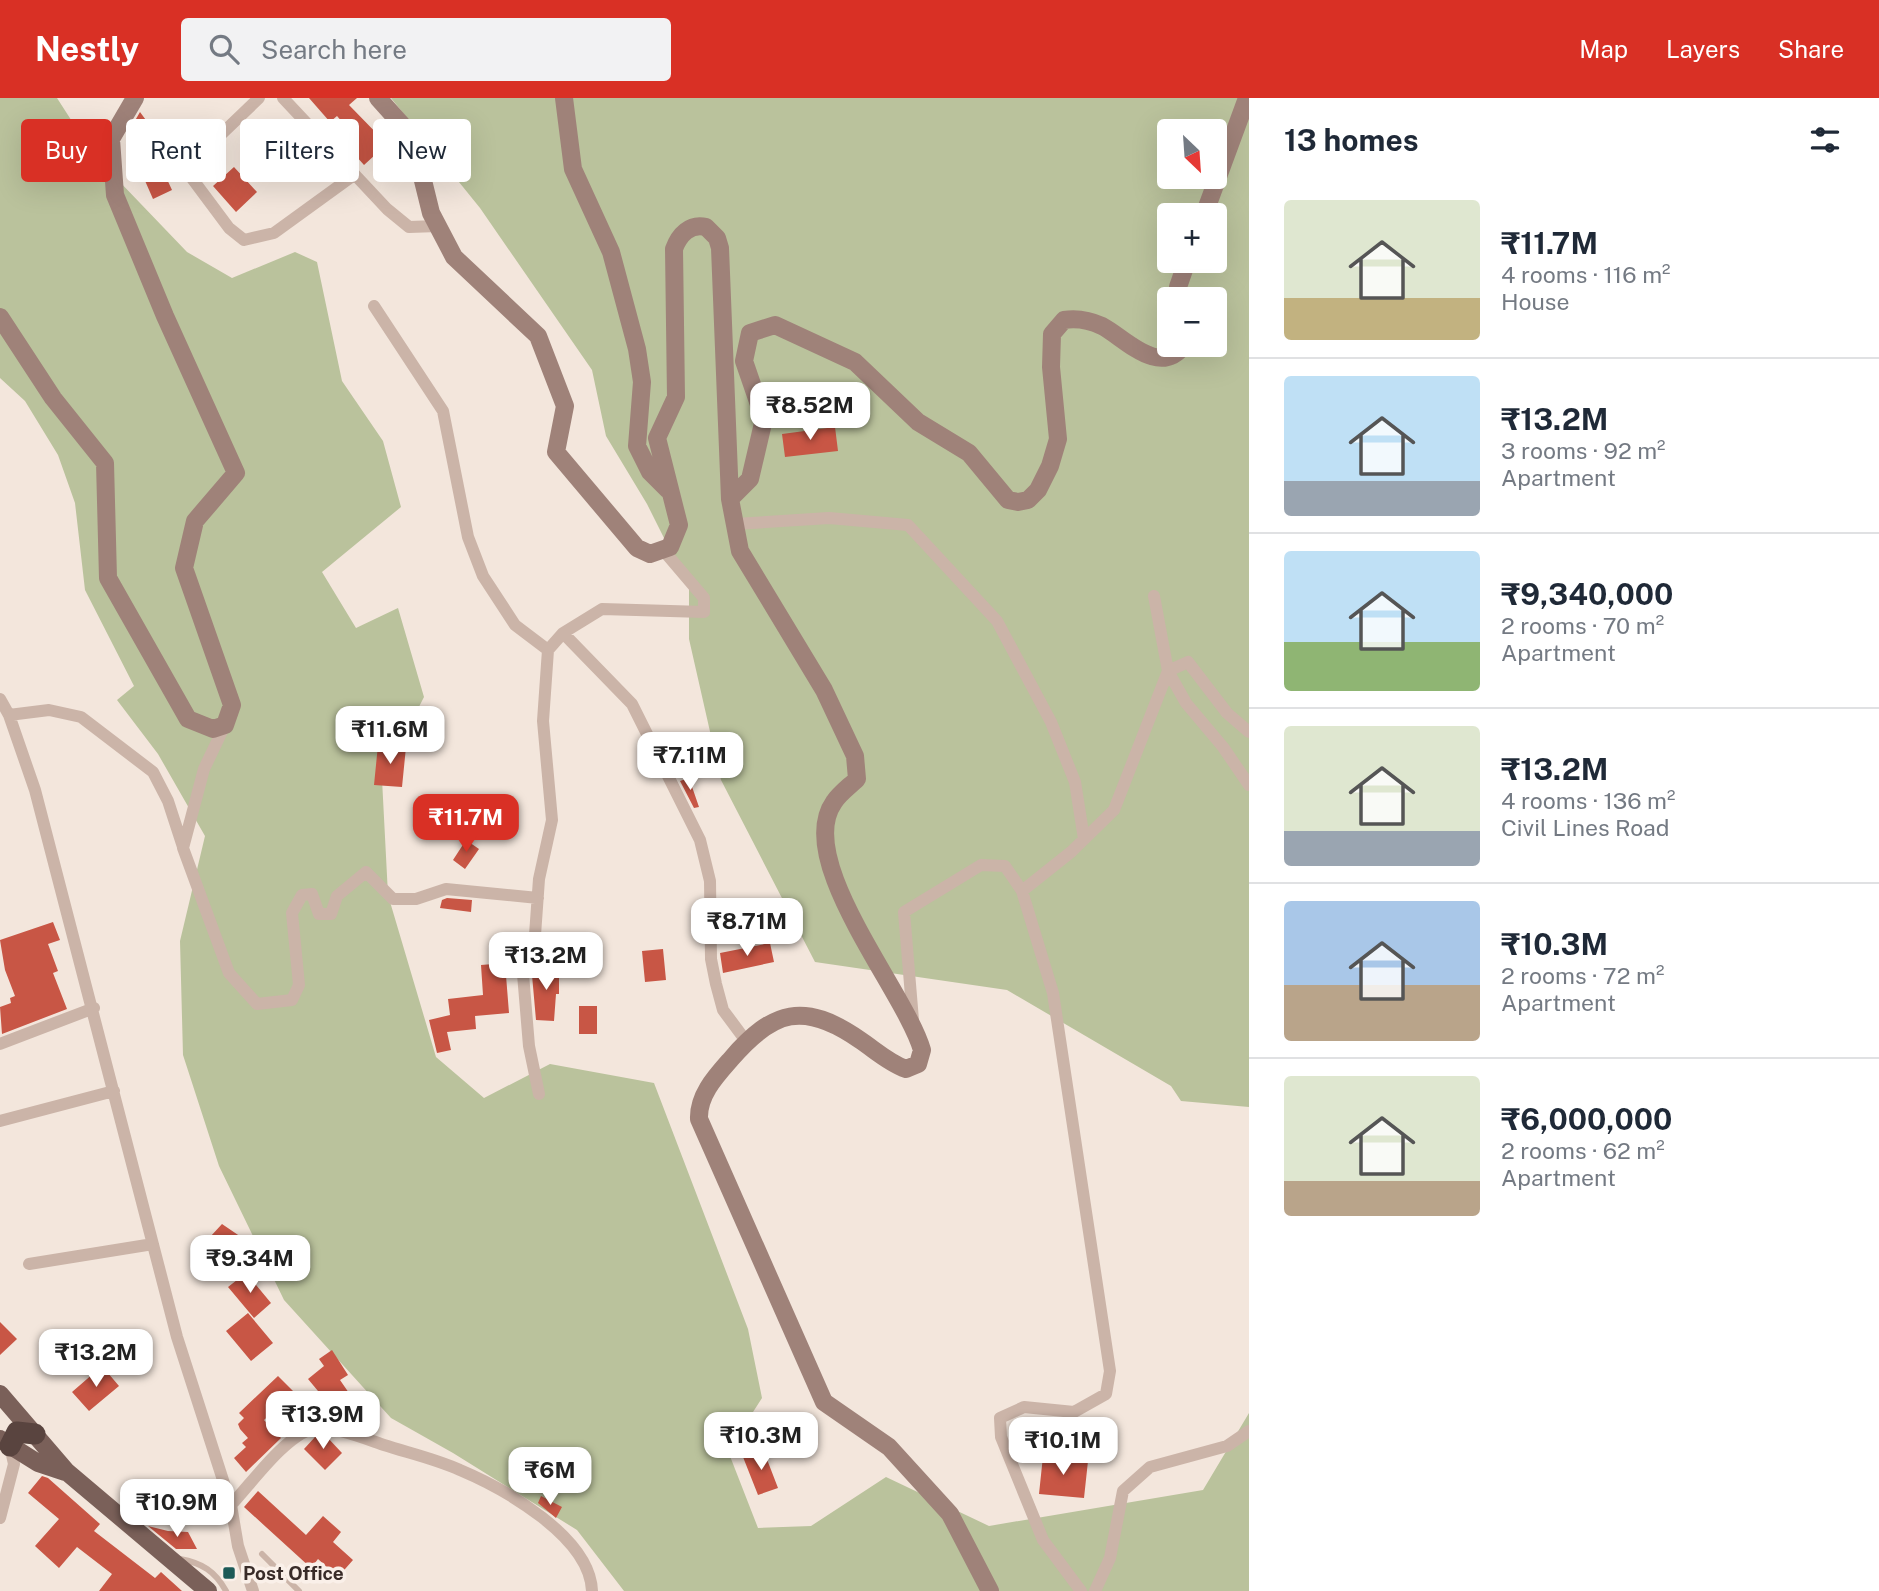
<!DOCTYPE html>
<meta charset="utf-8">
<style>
body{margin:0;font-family:"Public Sans",sans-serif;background:#f2f2f3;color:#1f2937;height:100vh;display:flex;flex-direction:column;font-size:26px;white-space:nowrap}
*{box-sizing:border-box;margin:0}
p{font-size:23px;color:#747a83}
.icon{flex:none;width:38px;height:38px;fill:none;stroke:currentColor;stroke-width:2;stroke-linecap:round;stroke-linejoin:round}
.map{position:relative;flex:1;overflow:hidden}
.side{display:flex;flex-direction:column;background:#fff;width:630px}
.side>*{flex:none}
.top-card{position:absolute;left:21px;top:21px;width:665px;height:63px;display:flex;gap:14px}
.needle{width:46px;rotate:155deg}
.fabs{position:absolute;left:1157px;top:21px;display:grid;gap:14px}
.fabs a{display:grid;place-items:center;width:70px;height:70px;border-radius:7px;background:#fff;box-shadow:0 7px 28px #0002;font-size:35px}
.price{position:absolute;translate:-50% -60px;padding:0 16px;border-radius:14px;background:#fff;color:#222;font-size:23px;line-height:46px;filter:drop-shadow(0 2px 4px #0008)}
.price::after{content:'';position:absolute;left:50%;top:42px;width:21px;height:16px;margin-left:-10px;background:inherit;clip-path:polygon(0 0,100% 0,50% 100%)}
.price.current{background:#d93025;color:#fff}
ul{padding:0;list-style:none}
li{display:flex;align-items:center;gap:21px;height:175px;padding:0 35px}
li+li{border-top:2px solid #e0e1e3}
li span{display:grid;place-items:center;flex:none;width:196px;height:140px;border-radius:7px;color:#555}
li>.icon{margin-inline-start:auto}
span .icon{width:84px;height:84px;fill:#fffc;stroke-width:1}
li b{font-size:30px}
h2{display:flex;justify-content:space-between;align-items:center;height:84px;padding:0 35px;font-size:30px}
.pill{padding:0 24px;border-radius:7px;background:#fff;box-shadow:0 7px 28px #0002;font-size:24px;line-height:63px}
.pill.current{background:#d93025;color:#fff}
header{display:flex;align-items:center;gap:42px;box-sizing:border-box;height:98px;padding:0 35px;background:#d93025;color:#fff}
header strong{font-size:33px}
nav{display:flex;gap:38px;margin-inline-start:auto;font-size:24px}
.search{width:490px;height:63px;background:#f2f2f3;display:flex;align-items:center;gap:18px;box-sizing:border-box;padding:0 24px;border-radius:7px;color:#747a83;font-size:26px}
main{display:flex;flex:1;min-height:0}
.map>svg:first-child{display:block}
.green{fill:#bac29c;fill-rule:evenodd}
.building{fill:#c85645}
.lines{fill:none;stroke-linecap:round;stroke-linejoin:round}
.lane{stroke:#cbb4a8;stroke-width:6}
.street{stroke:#cbb4a8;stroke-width:12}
.secondary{stroke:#9f8279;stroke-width:18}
.primary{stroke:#7a6059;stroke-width:18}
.highway{stroke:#59443f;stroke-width:21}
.poi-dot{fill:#1d5a57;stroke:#faf0e9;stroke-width:2.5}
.labels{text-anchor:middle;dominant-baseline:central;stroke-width:7;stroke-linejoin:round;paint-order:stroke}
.poi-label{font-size:19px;font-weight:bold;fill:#382b28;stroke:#faf0e9;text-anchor:start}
</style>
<header>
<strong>Nestly</strong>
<div class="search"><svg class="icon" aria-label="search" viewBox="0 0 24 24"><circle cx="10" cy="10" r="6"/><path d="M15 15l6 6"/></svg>Search here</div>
<nav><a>Map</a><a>Layers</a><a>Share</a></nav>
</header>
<main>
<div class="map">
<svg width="1249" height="1493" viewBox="0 0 1249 1493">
<rect width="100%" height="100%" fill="#f3e6dc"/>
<path class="green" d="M0,0H57L93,56L187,154L232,180L295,154L317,164L342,283L383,343L401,409L322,474L356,530L398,510L424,599L382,681L388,797L436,959L484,1000L550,966L654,985L748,1231L762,1300L728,1353L758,1430L811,1428L886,1379L989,1428L1203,1392L1249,1315V1493H624L577,1432L453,1355L391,1320L284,1202L219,1068L183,957L180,843L205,738L158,656L117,602L134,588L85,492L75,405L58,357L25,303L0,280Z
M391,0H1249V1009L1181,1003L1171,988L1007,892L815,864L721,682L689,541V490L647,406L606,338L592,272L480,110ZM1169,33H1214V79H1169ZM1169,117H1214V163H1169ZM1169,201H1214V247H1169Z"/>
<path class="building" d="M309,0H357L349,7L387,46L364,67L348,49L357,41L337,18L330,24Z
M140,14L162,44L153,51L172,92L153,101L139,69L148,65L132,46L137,42L129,33Z
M234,69L257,94L236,114L213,88Z
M835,329L838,353L785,359L782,336Z
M378,647L406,649L402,689L374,687Z
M689,680L699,709L694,710L680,683Z
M466,742L479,751L465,771L453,762Z
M447,800L472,802L471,814L440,810L442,802Z
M53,824L60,842L48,846L58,873L53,875L67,911L2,936L0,909L11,905L10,900L15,898L5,872L0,842Z
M770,845L774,864L723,875L720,855Z
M663,851L666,882L645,884L642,853Z
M505,865L509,915L475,918L476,931L447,934L451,952L437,955L429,922L450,917L448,901L483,897L481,867Z
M559,869V896H556L554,923L536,922L532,877L535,870Z
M579,908H597V936H579Z
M222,1126L244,1141L246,1137L264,1150L254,1164L231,1147L228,1151L210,1139Z
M246,1175L271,1205L254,1220L228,1189Z
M248,1215L273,1245L251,1263L226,1233Z
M0,1224L17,1241L0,1257Z
M332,1252L348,1277L340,1282L360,1311L343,1323L308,1281L324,1268L319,1261Z
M102,1268L119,1288L89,1313L72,1294Z
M278,1278L294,1294L264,1322L281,1340L246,1374L234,1360L246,1349L242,1345L248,1340L240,1331L238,1326L244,1320L239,1315Z
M315,1339H327L342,1355L325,1372L304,1351Z
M763,1351L778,1390L758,1397L743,1359Z
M1043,1358L1088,1363L1084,1400L1039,1396Z
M42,1378L48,1380L100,1426L94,1433L155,1480L161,1474L182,1493H99L112,1476L77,1449L59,1470L35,1448L59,1421L28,1395Z
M258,1393L306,1437L323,1418L341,1434L333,1444L353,1462L338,1479L318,1461L311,1470L244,1409Z
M541,1398L562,1409L556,1420L538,1405Z
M148,1428L168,1433L188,1434L197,1451H176Z"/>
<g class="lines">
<path class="lane" d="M262,1456L299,1493
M180,1461C202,1465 215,1473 226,1493"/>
<path class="street" d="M259,0L185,71L229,130L244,142L274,135L354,77
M283,0L387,111L409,129L438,128
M374,208L443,313L468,439L483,478L515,527L548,552
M735,426L829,420L908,427L997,523L1051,624L1075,684L1084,741
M1154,498L1168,573L1186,605L1223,649L1249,687
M563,535L632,606L700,742L710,783L711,861L716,886L723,912L746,943
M0,601L9,617L35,692L177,1239L231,1407L238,1448L253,1493
M9,617L49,612L81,619L153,674L168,703L183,749
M225,627L204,671L183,750L229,875L257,906L292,902L299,887L292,815L302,797L312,796L319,816H331L337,798L366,774L393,801H416L446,791L538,800
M1022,793L1071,754L1114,712L1168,573L1188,564L1227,615L1249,634
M913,922L904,814L981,767L1005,768L1022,793L1053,895L1110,1273L1106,1296L1074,1314L1024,1309L1000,1320L1001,1339L1043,1442L1081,1493
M0,946L94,910
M539,996L529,948L523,876L534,851L539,781L552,722L543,623L548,552L563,535L602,511L704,514V500L664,453
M0,1023L114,993
M29,1166L153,1146
M231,1407C251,1386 284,1339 312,1331C329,1326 366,1341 384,1347C409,1355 436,1361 460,1372C505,1391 590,1439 592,1493
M0,1420L14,1366L10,1348
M1095,1493L1110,1460L1123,1393L1150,1369L1227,1348L1249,1333"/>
<path class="secondary" d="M378,0L412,38L431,115L454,159L538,238L565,308L556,354L637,450L650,456L670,449L679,427L657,340L676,299L674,151C679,137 690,125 706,129L717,140L720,150L730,401L740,453L824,592L855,658L857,681C850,688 840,695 834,704C793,762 905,893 922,952L918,966L906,971C889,965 875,952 860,942C804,903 773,912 731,961C716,978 698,997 699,1021L824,1304L889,1349L950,1416L990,1493
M564,0L573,71L611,154L637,251L642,284L637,348L650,374L668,392
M1204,117L1247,0
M1180,201L1178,189L1187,163
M0,219L53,300L105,365L108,480L188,621L213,631L225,627L232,607L184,470L195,423L236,375L165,218L115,97L111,41L135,0
M730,401L750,381L764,321L744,263L750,235L775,227L855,264L918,324L969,355L1008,402L1018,404L1028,402L1038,392L1050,368L1058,341L1051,269L1052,236L1064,222C1077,220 1089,222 1102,228C1125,240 1159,280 1184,247"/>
<path class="primary" d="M0,1296L67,1374L208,1493
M0,1341L38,1365L65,1374"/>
<path class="highway" d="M10,1348L17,1334L35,1336"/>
</g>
<rect class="poi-dot" x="222" y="1468" width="14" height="14" rx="3.5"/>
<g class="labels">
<g class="poi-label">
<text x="243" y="1475">Post Office</text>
</g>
</g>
</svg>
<div class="fabs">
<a><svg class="needle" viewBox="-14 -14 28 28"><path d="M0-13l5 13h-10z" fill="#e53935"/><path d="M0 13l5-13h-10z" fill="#747a83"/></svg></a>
<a>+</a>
<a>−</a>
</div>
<b class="price" style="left:810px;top:344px">₹8.52M</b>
<b class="price" style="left:390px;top:668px">₹11.6M</b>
<b class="price" style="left:690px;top:694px">₹7.11M</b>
<b class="price current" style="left:466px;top:756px">₹11.7M</b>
<b class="price" style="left:747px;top:860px">₹8.71M</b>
<b class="price" style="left:546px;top:894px">₹13.2M</b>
<b class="price" style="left:250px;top:1197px">₹9.34M</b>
<b class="price" style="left:96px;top:1291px">₹13.2M</b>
<b class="price" style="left:323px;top:1353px">₹13.9M</b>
<b class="price" style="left:761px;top:1374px">₹10.3M</b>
<b class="price" style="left:1063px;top:1379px">₹10.1M</b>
<b class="price" style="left:550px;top:1409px">₹6M</b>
<b class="price" style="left:177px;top:1441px">₹10.9M</b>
<div class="top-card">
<a class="pill current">Buy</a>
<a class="pill">Rent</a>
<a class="pill">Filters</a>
<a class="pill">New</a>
</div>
</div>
<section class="side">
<h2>13 homes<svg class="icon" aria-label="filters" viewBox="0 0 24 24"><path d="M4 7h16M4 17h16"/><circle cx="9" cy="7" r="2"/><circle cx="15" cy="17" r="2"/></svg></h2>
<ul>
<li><span style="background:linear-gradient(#dfe7d0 70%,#c2b280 0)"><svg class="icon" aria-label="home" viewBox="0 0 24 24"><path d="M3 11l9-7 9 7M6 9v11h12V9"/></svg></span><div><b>₹11.7M</b><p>4 rooms · 116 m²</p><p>House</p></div></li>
<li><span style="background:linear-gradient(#bfe0f5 75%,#9aa5b1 0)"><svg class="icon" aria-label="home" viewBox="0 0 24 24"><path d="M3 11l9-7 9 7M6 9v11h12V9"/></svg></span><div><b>₹13.2M</b><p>3 rooms · 92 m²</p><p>Apartment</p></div></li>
<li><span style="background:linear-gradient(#bfe0f5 65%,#8fb573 0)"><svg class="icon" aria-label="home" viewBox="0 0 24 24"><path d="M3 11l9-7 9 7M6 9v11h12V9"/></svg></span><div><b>₹9,340,000</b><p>2 rooms · 70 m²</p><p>Apartment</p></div></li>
<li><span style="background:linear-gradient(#dfe7d0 75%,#9aa5b1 0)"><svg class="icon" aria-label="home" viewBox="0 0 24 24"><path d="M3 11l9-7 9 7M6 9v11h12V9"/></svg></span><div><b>₹13.2M</b><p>4 rooms · 136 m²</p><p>Civil Lines Road</p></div></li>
<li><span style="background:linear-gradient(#a9c7e8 60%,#b9a48a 0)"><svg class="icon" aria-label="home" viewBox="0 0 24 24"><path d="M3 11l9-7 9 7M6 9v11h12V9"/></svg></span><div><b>₹10.3M</b><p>2 rooms · 72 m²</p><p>Apartment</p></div></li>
<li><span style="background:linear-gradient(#dfe7d0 75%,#b9a48a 0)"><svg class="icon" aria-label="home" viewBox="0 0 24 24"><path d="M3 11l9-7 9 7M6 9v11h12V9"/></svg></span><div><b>₹6,000,000</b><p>2 rooms · 62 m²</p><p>Apartment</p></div></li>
</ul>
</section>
</main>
